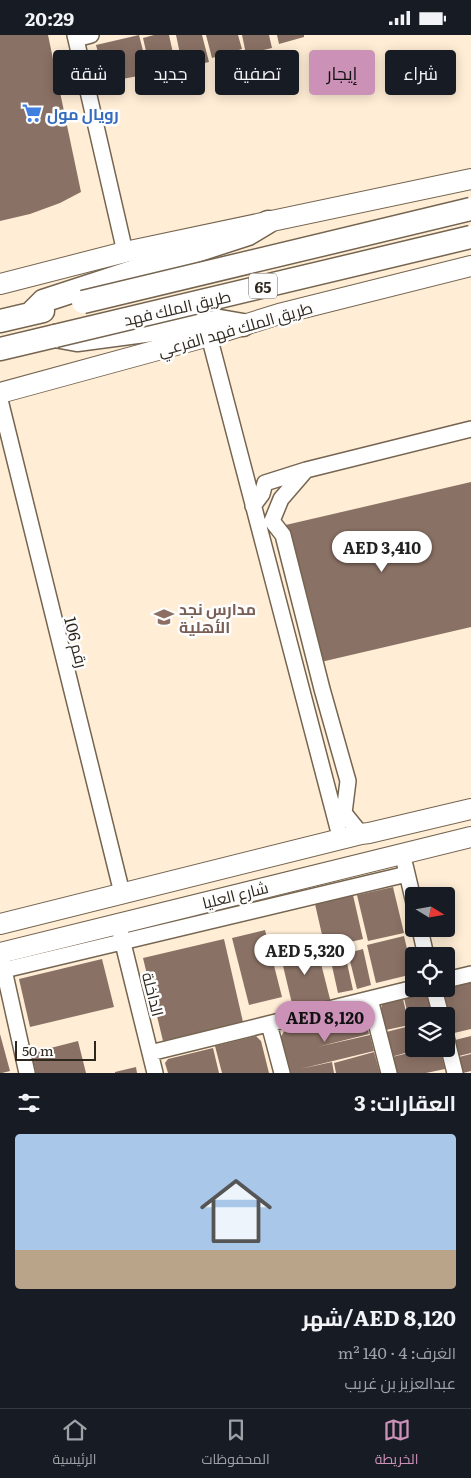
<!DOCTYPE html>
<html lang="ar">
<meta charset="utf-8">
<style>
body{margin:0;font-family:Literata,Cairo,serif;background:#20242c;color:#f1f3f6;direction:rtl;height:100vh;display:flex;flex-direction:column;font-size:19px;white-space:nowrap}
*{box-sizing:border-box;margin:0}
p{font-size:16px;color:#9ea1a6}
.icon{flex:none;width:28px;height:28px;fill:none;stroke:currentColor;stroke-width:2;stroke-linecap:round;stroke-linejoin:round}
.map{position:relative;height:1038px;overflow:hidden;direction:ltr}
.side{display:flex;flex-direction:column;background:#171b24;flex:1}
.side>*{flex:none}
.guide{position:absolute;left:15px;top:15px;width:441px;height:45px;direction:rtl;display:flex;gap:10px}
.needle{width:32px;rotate:101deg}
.tools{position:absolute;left:405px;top:852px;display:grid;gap:10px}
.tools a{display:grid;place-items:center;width:50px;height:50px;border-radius:5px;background:#171b24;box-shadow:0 2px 12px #0003;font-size:25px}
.scale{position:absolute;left:15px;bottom:12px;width:81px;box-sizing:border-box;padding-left:5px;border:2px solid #2e271e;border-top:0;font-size:14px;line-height:18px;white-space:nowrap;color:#2e271e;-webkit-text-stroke:4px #fdfdfd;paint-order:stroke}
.price{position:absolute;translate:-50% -42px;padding:0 11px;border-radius:18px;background:#fff;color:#222;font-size:16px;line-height:32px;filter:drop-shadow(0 1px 2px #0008)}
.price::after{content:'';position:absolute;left:50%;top:30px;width:15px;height:11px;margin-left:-8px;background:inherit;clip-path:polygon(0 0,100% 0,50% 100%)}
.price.selected{background:#cb91b7;color:#111}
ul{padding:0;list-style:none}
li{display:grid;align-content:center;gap:10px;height:265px;padding:0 15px}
li span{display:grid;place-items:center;height:155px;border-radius:5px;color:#555}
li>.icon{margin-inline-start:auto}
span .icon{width:90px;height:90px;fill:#fffc;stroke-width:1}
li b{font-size:21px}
h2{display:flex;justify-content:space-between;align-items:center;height:60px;padding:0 15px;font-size:21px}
.chip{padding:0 18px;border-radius:5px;background:#171b24;box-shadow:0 2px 12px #0003;font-size:18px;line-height:45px}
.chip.selected{background:#cb91b7;color:#111}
.status{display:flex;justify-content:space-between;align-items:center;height:35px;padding:0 25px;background:#171b24;direction:ltr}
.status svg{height:14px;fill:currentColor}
.dock{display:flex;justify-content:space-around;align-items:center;height:70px;border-top:1px solid #363941;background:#171b24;font-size:14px;color:#9ea1a6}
.dock a{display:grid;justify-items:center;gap:2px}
.dock .selected{color:#cb91b7}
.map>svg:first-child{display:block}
.building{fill:#8a7165}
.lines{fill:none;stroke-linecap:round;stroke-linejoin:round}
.minor-casing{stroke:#756550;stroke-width:18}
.major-casing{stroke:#756550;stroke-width:22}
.highway-casing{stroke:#756550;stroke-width:25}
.minor{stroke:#fff;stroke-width:15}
.major{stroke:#fff;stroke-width:20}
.highway{stroke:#fff;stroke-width:22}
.highway-bridge-casing{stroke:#756550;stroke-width:25;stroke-linecap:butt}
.highway-bridge{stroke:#fff;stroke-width:22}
.labels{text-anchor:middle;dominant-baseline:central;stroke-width:5;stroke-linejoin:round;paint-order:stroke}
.shield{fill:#fdfdfd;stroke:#6c6761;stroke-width:1}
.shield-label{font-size:15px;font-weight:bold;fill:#2e271e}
.shop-label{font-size:16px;font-weight:bold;fill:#366cbe;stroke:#fdfdfd;text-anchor:start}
.street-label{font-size:16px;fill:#2e271e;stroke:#fdfdfd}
.education-label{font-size:16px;font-weight:bold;fill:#785e54;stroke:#fdfdfd;text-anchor:start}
</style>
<div class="status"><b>20:29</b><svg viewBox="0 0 49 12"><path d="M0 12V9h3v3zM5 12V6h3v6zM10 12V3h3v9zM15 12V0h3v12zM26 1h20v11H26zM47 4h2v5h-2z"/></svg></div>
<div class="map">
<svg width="471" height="1038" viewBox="0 0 471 1038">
<rect width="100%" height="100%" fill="#ffedd5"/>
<path class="building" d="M0,0H48L81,157L60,168L30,179L0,186Z
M139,0L149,39L106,47L96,10Z
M154,0H169L177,36L152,42L143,3Z
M176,0H202L209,27L183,33Z
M206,0H238L242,14L212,23Z
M242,0H269L272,13L246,19Z
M277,0H304V2L279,9Z
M471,447V592L308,630L277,492Z
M393,852L404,898L368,906L357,860Z
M353,860L363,904L325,913L315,869Z
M265,895L282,962L249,970L232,903Z
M404,901L413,939L376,948L367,910Z
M224,904L243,987L163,1006L143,923Z
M315,905L331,968L294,977L279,914Z
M363,914L371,950L357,954L348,918Z
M345,919L353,955L338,958L330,922Z
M102,924L114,972L30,992L19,944Z
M471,947V994L454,998L443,958L447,953Z
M424,958L428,963L433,981H414V988L410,989L404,963Z
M403,964L409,990L386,995L381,974L382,969Z
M357,977L365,981L369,999L317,1012L370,1000L374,1016L300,1034L332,1027L334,1038H290L280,1003L285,995L321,985L324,996L322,986Z
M414,990V1014H419L391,1022L386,997Z
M0,999L10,1036L2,1038H0Z
M256,1001L261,1006L269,1038H222L215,1011Z
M471,1001V1018L459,1021L455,1005Z
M78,1006L86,1038H36L31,1018Z
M213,1013L219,1038H168L165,1028L168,1024Z
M425,1014H440L445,1034L426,1038H396L392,1022Z
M374,1017L380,1038H336L334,1028Z
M471,1019V1036L463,1038L459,1022Z
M136,1032L137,1038H115V1037Z"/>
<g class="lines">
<defs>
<path id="minor" d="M75,0L125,217
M76,4L91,0
M209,301L341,805
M0,365L122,858
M253,471L262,459L265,448L306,435
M361,799L344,778L348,746L322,654L283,500L272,486L281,464L306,435L471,394
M405,830L414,868
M420,894L426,921
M120,896L155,1038
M2,926L27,1038
M0,936L407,839
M446,945L471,939
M434,954L441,981
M370,964L389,1038
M269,989L282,1038
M446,1002L455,1038
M150,1018L414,953"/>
<path id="major" d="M0,249L125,217L471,144
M0,358L209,301L279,279L471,231
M0,889L361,799L369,798L471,774
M0,918L471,802"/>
<path id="highway" d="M30,279L43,266L248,199L268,187
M0,286L43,276
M0,314L55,301L77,305L220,286L243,290"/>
</defs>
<use href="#minor" class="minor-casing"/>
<use href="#major" class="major-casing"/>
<use href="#highway" class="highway-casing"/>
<use href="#minor" class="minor"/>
<use href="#major" class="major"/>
<use href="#highway" class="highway"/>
<defs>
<path id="highway-bridge" d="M83,267L471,174
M55,301L471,202"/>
</defs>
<use href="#highway-bridge" class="highway-bridge-casing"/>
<use href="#highway-bridge" class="highway-bridge"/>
</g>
<defs>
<symbol id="supermarket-bare" viewBox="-9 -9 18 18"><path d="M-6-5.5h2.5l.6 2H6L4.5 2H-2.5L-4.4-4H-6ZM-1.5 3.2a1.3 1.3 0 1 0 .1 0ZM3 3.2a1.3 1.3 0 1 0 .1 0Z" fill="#3f7fe0" stroke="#fdfdfd" stroke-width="2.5" paint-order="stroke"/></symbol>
<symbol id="school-bare" viewBox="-9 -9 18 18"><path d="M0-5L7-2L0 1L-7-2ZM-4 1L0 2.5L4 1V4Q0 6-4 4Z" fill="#8d6e63" stroke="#fdfdfd" stroke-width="2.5" paint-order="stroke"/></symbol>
</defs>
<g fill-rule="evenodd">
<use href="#supermarket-bare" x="18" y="64" width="28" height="28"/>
<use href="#school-bare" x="150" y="568" width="28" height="28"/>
</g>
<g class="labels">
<rect class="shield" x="249" y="238.5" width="28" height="25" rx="4"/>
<g class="shield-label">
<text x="263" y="251">65</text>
</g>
<g class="shop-label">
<text x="47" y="78">رويال مول</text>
</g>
<g class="street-label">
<text transform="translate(177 272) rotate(-13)">طريق الملك فهد</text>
<text transform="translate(235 293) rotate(-16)">طريق الملك فهد الفرعي</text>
<text transform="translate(77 607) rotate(76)">رقم 106</text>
<text transform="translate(235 859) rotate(-14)">شارع العليا</text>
<text transform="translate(154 959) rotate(76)">الداخلة</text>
</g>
<g class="education-label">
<text x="179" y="573">مدارس نجد<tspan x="179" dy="18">الأهلية</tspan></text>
</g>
</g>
</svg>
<div class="tools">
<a><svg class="needle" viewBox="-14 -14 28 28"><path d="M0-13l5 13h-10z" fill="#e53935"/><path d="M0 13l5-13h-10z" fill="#9ea1a6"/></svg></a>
<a><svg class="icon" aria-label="locate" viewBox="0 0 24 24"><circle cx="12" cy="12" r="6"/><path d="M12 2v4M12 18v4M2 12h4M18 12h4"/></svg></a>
<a><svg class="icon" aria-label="layers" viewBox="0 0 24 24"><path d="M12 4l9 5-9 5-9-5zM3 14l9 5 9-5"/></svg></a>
</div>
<div class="scale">50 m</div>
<b class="price" style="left:382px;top:538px">AED 3,410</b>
<b class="price" style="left:305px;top:941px">AED 5,320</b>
<b class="price selected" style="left:325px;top:1008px">AED 8,120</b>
<div class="guide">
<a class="chip">شراء</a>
<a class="chip selected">إيجار</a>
<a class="chip">تصفية</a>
<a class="chip">جديد</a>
<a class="chip">شقة</a>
</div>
</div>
<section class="side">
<h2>العقارات: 3<svg class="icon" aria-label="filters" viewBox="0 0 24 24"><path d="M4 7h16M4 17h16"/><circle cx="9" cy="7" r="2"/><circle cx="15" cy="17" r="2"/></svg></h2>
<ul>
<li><span style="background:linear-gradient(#a9c7e8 75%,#b9a48a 0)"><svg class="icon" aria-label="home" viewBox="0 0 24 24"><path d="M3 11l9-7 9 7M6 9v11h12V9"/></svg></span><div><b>AED 8,120/شهر</b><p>الغرف: 4 · 140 m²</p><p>عبدالعزيز بن غريب</p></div></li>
</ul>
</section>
<nav class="dock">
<a class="selected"><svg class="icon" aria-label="map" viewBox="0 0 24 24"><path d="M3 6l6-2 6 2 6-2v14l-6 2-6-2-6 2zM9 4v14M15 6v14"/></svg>الخريطة</a>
<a><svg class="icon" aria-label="saved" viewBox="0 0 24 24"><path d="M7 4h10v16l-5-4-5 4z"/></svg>المحفوظات</a>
<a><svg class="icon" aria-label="home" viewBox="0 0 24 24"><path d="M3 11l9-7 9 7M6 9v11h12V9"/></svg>الرئيسية</a>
</nav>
